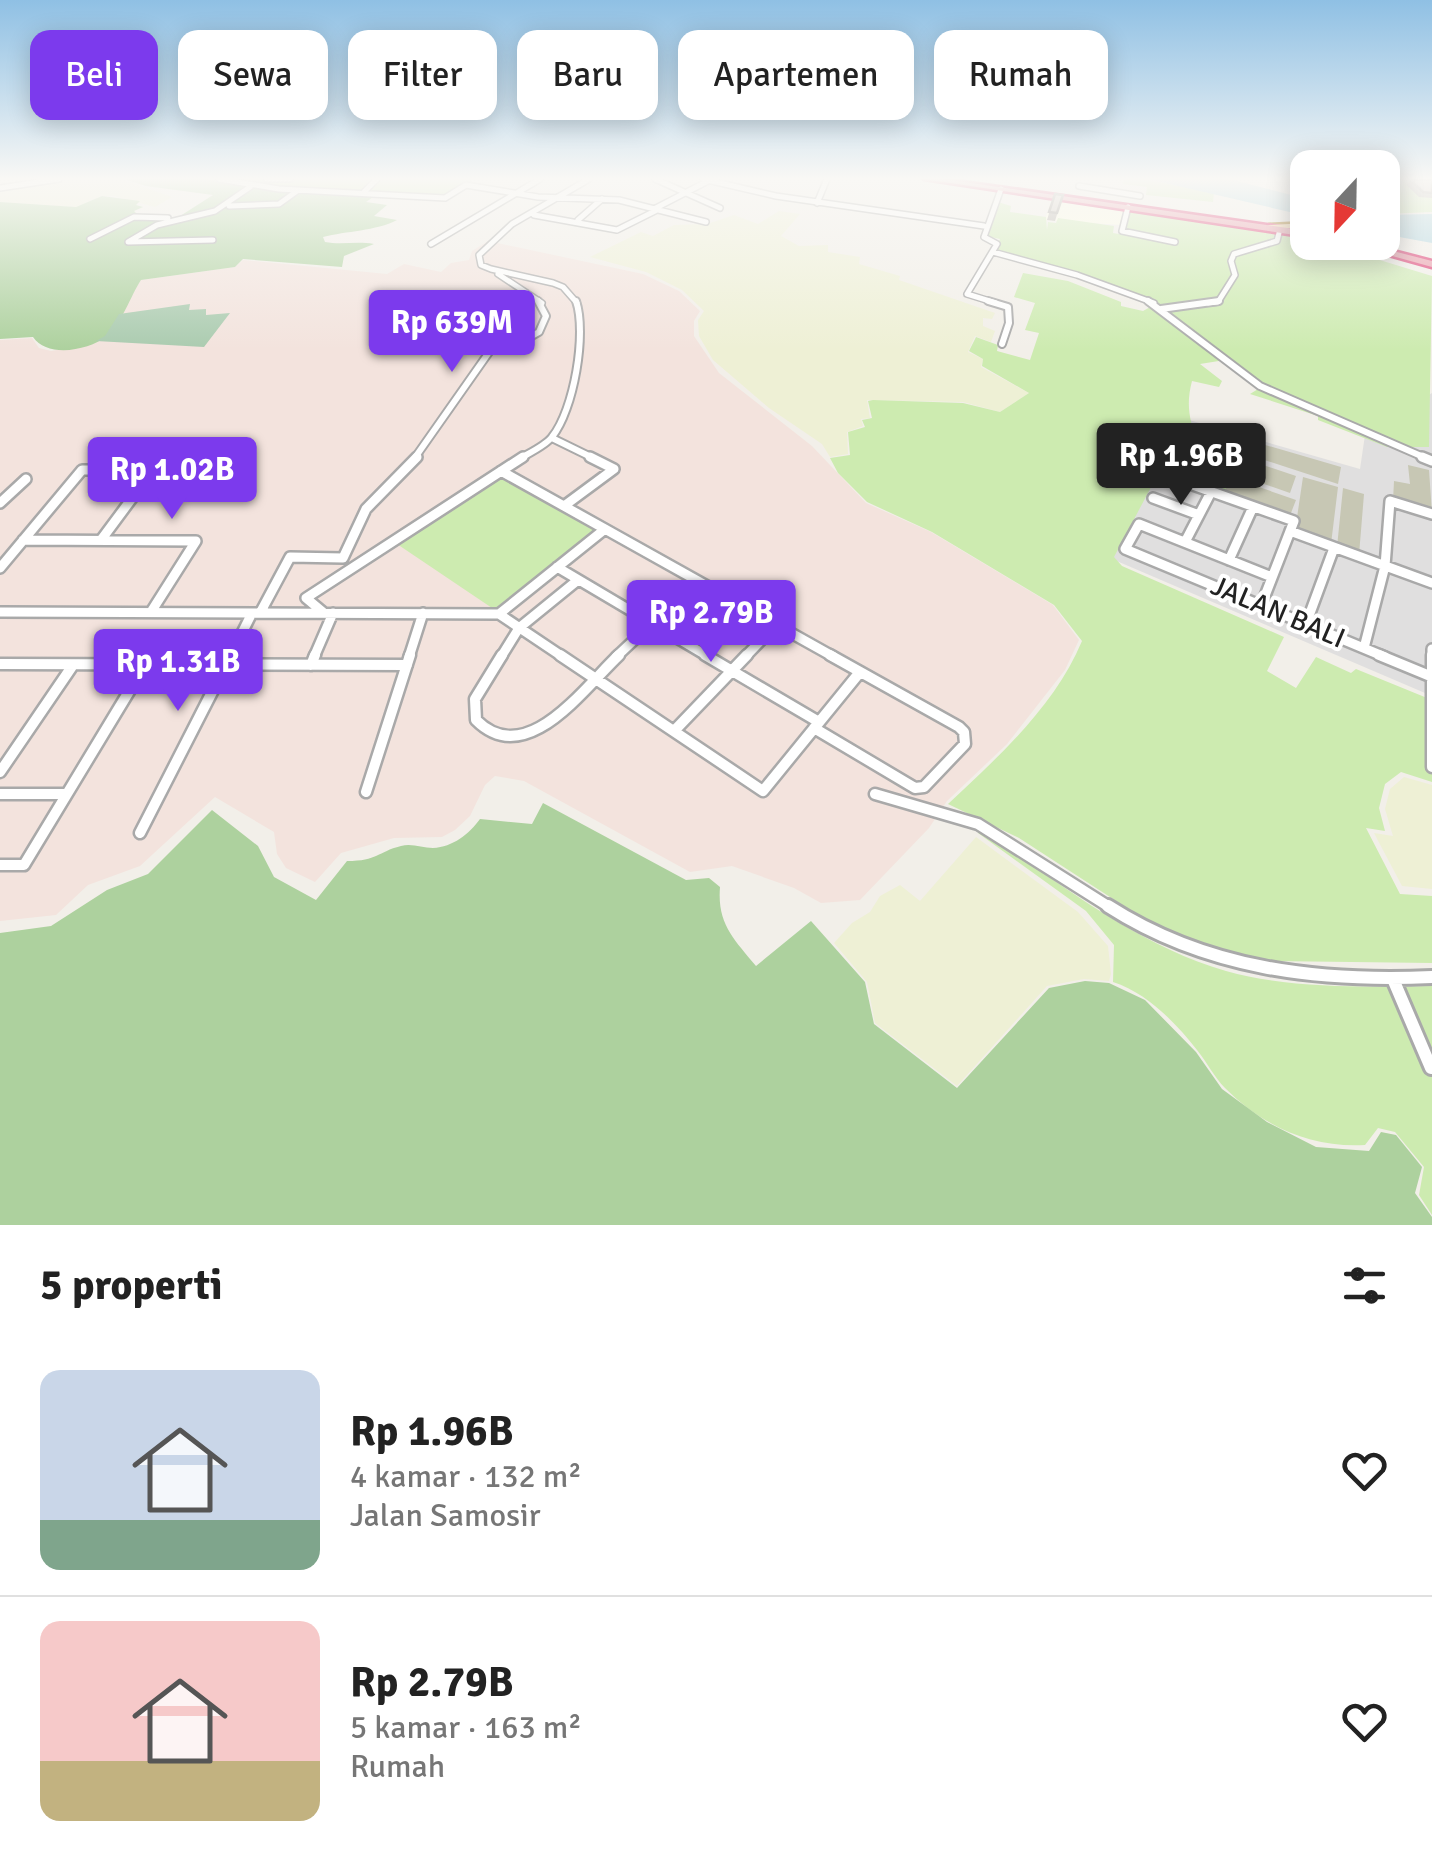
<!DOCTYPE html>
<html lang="id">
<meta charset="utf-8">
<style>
body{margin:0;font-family:Signika,sans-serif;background:#f2f2f2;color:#222;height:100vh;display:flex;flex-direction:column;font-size:38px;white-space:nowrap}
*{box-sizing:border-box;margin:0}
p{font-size:32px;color:#767676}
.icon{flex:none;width:55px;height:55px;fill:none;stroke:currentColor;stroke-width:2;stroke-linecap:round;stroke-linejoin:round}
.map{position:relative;height:1225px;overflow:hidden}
.side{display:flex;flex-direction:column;background:#fff;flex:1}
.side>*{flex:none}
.hud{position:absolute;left:30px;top:30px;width:1372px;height:90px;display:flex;gap:20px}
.needle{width:65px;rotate:202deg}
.buttons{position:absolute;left:1290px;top:150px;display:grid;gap:20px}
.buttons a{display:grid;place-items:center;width:110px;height:110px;border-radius:20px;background:#fff;box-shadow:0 5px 25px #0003;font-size:50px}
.price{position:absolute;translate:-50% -85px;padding:0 22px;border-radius:10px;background:#7c3aed;color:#fff;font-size:32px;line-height:65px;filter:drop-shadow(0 2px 5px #0008)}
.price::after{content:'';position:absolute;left:50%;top:60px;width:30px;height:22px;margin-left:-15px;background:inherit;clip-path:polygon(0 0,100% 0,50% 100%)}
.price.selected{background:#222;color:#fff}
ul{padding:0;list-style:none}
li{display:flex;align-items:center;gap:30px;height:250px;padding:0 40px}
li+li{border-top:2px solid #e0e0e0}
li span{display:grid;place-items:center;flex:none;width:280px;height:200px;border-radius:20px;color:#555}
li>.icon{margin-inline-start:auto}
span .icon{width:120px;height:120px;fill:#fffc;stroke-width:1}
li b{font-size:42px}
h2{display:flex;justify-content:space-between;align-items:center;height:120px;padding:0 40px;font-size:42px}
.pill{padding:0 35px;border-radius:20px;background:#fff;box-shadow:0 5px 25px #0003;font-size:35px;line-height:90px}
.pill.selected{background:#7c3aed;color:#fff}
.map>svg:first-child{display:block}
.residential{fill:#e0dfdf}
.education{fill:#ffffe5}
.military{fill:#f3e3dd}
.construction{fill:#c7c7b4}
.farmland{fill:#eef0d5}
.grass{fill:#cdebb0}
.forest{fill:#add19e}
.cemetery{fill:#aacbaf}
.water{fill:#aad3df}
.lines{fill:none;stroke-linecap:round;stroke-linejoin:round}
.street-far4-casing{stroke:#a9a9a9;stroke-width:8}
.street-far3-casing{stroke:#a9a9a9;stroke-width:10}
.street-far2-casing{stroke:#a9a9a9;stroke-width:14}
.street-far1-casing{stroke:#a9a9a9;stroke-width:15}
.street-casing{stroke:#a9a9a9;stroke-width:18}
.primary-casing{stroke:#a06b00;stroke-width:5}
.highway-casing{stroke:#dc2a67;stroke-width:5}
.street-far4{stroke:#fff;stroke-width:5}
.street-far3{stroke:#fff;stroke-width:6}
.street-far2{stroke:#fff;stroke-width:9}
.street-far1{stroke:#fff;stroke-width:10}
.street{stroke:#fff;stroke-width:12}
.primary{fill:#fcd6a4;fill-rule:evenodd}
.highway{fill:#e892a2;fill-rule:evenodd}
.wall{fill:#aba49e}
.building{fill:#c7bfb8;stroke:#8b8681;stroke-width:2.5}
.labels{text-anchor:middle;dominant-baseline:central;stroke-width:8;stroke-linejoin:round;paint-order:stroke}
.street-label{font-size:28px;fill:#222;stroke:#fff}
</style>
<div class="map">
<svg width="1432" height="1225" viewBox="0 0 1432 1225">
<rect width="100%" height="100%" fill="#f2efe9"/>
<path class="residential" d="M1432,393V696L1105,556L1138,493L1165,477L1189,420L1360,469L1365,435Z"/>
<path class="education" d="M1052,198L1126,208L1121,225L1045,220Z"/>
<path class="military" d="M488,241L643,274L679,291L700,311L694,321V336L719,373L812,446L866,503L931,532L1053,605L1079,640L1065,670L1007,744L947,801L929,828L860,900L821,903L794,888L732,866L690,872L524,781L495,776L485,785L470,816L455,830L442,837L394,838L341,853L315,882L286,868L277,854L274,832L215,797L140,866L88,885L56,915L0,921V340L32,338L39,348L51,351L93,344L106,337L141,280L235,267L243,260L387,274L404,264L441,272L451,263L469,260L472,251Z"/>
<path class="construction" d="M1197,425L1341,467L1338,484L1194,437Z
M1189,440L1296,476L1290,493L1181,455Z
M1179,459L1296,500L1289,518L1171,475Z
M1408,465L1429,470L1432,513L1393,501L1394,481L1410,484Z
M1303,477L1338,487L1331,544L1295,531Z
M1343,488L1364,494L1359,555L1337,547Z"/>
<path class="farmland" d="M78,179H121L172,197L155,207L114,196H102L76,207L0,202V190Z
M779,211L800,214L781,236L799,246L828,245V252L860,257L859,264L900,276L899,280L995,313L992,319L983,318V326L995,331L991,342L975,336L968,352L983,359L981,367L1029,393L1000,412L963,402L867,400L870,418L861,419L863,426L847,432L848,454L830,457L822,444L769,408L713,360L699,336L698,320L704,311L682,290L646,272L590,257L641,232L653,236L674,225L707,224L734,215L758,224Z
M1404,777L1432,785V889L1402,886L1374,833L1393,836L1385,809L1390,789Z
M976,837L1078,912L1108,946L1111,974L1109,981L1084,979L1047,986L957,1086L875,1023L867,982L834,943L852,923L870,912L880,896L900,885L920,901Z"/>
<path class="grass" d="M225,179H472L445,197L279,188Z
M1124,179H1144L1214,193L1213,202L1146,195L1147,187L1123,184Z
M1383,179L1432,180V212L1383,214Z
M998,202L1011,206L1010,212L1046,217L1047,230L1048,222L1056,223L1058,218L1114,226L1113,233L1119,234L1126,210L1295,235L1307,238L1308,242L1324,243L1432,276L1429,447H1387L1318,420V416L1250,394L1263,386L1155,302L994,251L1000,239L981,235Z
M1023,273L1068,281L1121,302V306L1143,311L1152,306L1225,360L1200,364L1222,381L1219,387L1192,381C1186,404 1189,419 1197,441L1234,454L1224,498L1158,474L1114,557L1122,566L1284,637L1267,671L1296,688L1316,657L1351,673L1356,669L1432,700V782L1401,772L1385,784L1379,808L1385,831L1366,828L1400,894L1432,896V963L1260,961L1222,951L1147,921L1019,838L948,804C999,756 1055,706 1082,641L1054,605L932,532L867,502L838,473L830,458L850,455L848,432L865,427L862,420L872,418L868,401L873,400L963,403L1000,412L1029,393L982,366L983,359L969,351L976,337L998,345L997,351L1030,360L1039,333L1025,330L1035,303L1014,297Z
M499,476L596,530L495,610L397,544Z
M980,830C1058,881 1135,945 1226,971C1290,989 1365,987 1432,986V1215L1419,1195L1424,1167L1395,1132L1378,1128L1365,1145C1311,1148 1264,1127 1225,1088C1214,1077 1207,1062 1197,1050C1175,1022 1147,993 1113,982L1114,945L1086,911L978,833Z"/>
<path class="forest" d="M124,179H207L267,190L379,193L366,202L387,205L374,216L397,220C376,231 346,231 323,237L325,242C341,245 357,241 374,244L344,256L342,267L243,259L235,267L141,280C130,297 122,323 107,336C88,351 47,358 33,337L0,339V202L76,207L102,196L140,201L136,205L143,207L134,211L138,215L177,218L213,195L146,186Z
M543,803L686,880L709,878L720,887C717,924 734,939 756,966L811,921L865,982L874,1024L957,1088L1049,988L1085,981L1109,983L1145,1000L1196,1052L1222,1089L1267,1122L1316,1147L1369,1151L1381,1132L1396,1135L1422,1167L1415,1193L1432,1217V1225H0V933L51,926L107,890L148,874L212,810L258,846L274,877L316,900L347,861C378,861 377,852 401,846C412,843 422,848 433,848C453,847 469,834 480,819L532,824Z"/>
<path class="cemetery" d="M190,304L189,310L206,309V315L230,313L204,347L96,341L105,336L119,314Z"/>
<path class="water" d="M1148,179H1229L1307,199V216Z
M1432,214V243L1383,234V215Z"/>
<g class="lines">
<defs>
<path id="street-far4" d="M219,179L279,189L445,198L466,185L538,197L619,200L706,222
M267,179H290
M655,179L720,208
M703,179L776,196L984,226
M1079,186L1140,196
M0,188L59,179
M364,192L377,179
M817,203L827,179
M229,206L279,204L297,191
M1128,207L1122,231L1175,242
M654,209L708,181
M534,215L617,230L657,210
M578,220L602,199
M90,239L134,217L168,218
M213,240L128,242L157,225L215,211L250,187
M431,244L540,179
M993,252L1077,275L1154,303
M498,274L542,303
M577,303L563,287L553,283L491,269L481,265L479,255L512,224L589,179
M996,303L967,294L997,244L984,237L1001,189
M1208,303L1218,302L1235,275L1231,261L1234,254L1277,241L1280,229"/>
<path id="street-far3" d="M988,301L1008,307L1009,323L1002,344
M1148,301L1260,386L1428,459
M1161,309L1219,301
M552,438L595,459
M414,459L492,348L523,341L539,332L546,316L538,301
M519,459C529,453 545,446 552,437C574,410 587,333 576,301"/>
<path id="street-far2" d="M1422,457L1432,461
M501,471L605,529
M1170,477L1294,521L1261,606
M1153,498L1199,515
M0,503L26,479
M564,506L614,469L590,457
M1290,531L1432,583
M23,540L196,541L151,612
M1185,542L1211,492
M1229,560L1253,507
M557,567L709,657
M0,568L82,470H153L101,540
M1272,577L1139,524L1125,549L1385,657
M0,612L499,614L563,657
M260,613L290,557L343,558L366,509L417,457
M324,613L306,598L523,457
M499,614L605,529L834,657
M1306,624L1334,548
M1364,648L1385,566L1390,501L1432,514
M1432,649V657
M230,657L252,613
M314,657L333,613
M409,657L423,613
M501,657L519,628L578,580
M616,657L697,581
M745,657L776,625"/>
<path id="street-far1" d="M502,655L475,699L476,720C526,770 582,690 619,655
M560,655L763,791L860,672
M705,655L819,722
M1379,655L1430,676
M1432,655V767
M0,664L407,665
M311,665L315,655
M814,728L915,788L924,787L965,744L964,732L959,727L830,655
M674,731L747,655
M0,772L73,665
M366,792L410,655
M0,794H67
M875,794L978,824L1111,908
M140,833L231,655
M0,865H24L145,665"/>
<path id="street" d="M1108,906C1206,969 1317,982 1432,977
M1393,979L1431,1068"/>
<path id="primary" d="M1308,223V227L1269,229L1265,227L1269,225Z"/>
<path id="highway" d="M924,179H943L1308,231V237Z
M1342,242H1358L1432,261V267Z"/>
</defs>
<use href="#street-far4" class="street-far4-casing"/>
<use href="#street-far3" class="street-far3-casing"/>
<use href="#street-far2" class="street-far2-casing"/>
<use href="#street-far1" class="street-far1-casing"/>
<use href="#street" class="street-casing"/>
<use href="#primary" class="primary-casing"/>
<use href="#highway" class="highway-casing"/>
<use href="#street-far4" class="street-far4"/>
<use href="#street-far3" class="street-far3"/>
<use href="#street-far2" class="street-far2"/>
<use href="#street-far1" class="street-far1"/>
<use href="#street" class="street"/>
<use href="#primary" class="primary"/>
<use href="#highway" class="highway"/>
</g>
<path class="wall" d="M1292,179H1308V185L1294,183Z
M1411,180H1432V198L1419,197L1407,185Z
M1055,194L1063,195L1055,221L1047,220Z"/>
<path class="building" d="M1411,180H1432V193L1423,192Z
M1055,194L1063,195L1057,213L1049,212Z"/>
<linearGradient id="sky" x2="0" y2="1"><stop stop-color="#8fc0e4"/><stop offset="0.51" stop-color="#f9f8f5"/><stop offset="1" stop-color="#f9f8f5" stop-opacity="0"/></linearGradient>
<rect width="1432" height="350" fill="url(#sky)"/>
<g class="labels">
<g class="street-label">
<text transform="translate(1278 612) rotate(23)">JALAN BALI</text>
</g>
</g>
</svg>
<div class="buttons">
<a><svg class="needle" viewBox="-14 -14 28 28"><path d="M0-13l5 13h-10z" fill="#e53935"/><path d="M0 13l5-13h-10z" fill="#767676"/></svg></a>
</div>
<b class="price" style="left:452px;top:375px">Rp 639M</b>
<b class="price selected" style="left:1181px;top:508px">Rp 1.96B</b>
<b class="price" style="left:172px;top:522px">Rp 1.02B</b>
<b class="price" style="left:711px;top:665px">Rp 2.79B</b>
<b class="price" style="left:178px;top:714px">Rp 1.31B</b>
<div class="hud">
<a class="pill selected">Beli</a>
<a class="pill">Sewa</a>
<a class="pill">Filter</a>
<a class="pill">Baru</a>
<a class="pill">Apartemen</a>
<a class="pill">Rumah</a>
</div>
</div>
<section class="side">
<h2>5 properti<svg class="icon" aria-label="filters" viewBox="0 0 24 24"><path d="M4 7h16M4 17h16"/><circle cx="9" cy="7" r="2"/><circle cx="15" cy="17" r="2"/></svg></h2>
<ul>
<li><span style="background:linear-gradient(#c9d6e8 75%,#7fa58c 0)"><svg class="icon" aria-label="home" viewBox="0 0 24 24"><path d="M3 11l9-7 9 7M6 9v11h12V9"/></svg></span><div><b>Rp 1.96B</b><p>4 kamar · 132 m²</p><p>Jalan Samosir</p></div><svg class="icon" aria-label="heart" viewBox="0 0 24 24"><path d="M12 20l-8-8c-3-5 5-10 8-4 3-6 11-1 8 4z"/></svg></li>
<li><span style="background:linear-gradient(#f6c9c9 70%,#c2b280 0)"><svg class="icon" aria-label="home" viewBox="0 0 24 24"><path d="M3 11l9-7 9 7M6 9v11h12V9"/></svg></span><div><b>Rp 2.79B</b><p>5 kamar · 163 m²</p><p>Rumah</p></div><svg class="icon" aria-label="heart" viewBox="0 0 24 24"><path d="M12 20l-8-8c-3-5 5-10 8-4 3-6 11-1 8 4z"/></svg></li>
</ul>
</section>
